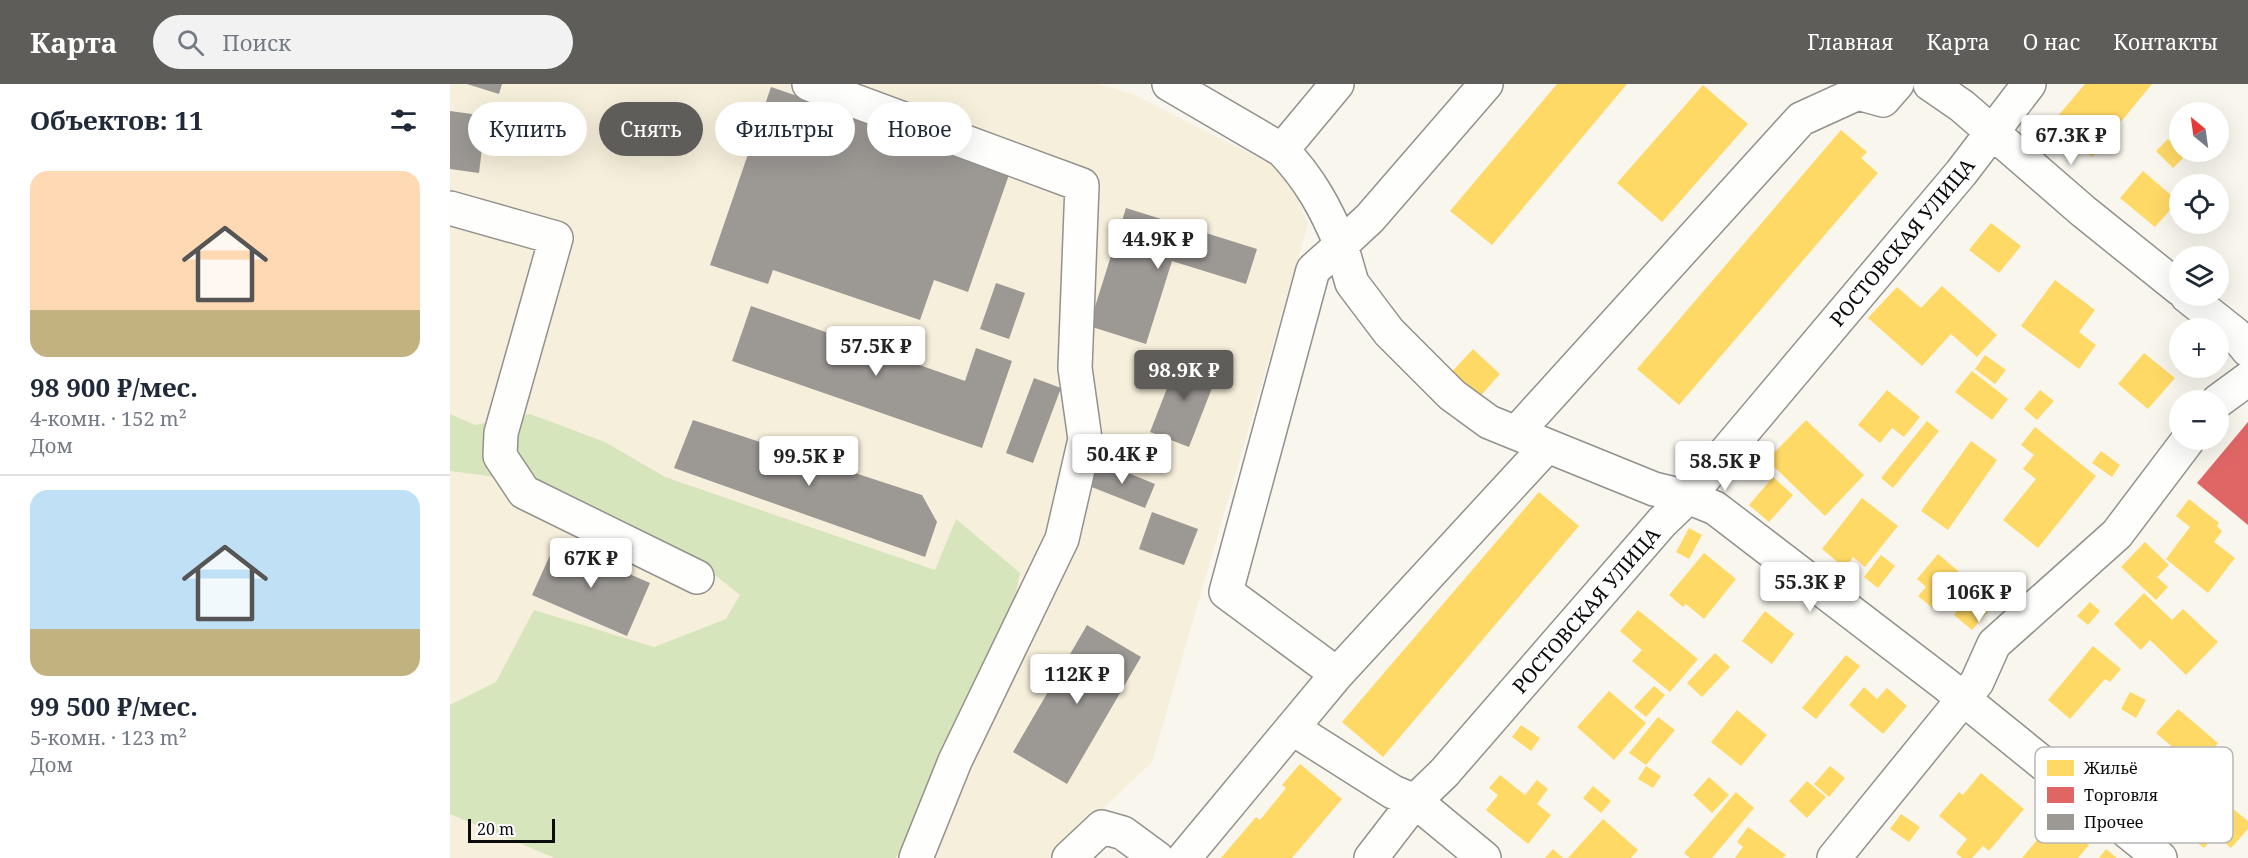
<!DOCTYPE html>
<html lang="ru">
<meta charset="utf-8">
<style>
body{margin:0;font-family:"Noto Serif",serif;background:#f2f2f3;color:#1f2937;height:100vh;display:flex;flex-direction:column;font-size:22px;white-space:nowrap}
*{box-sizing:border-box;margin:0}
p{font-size:20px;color:#747a83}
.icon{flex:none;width:33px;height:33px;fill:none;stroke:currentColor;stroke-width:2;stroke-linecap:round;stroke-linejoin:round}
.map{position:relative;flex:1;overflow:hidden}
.side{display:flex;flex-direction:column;background:#fff;width:450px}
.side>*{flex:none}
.top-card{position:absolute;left:18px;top:18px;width:570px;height:54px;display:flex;gap:12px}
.needle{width:39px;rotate:331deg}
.buttons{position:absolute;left:1719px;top:18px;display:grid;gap:12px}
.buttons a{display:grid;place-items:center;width:60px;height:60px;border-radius:50%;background:#fff;box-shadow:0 6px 24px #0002;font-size:30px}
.scale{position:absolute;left:18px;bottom:15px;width:87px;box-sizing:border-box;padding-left:6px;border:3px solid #0b0b0b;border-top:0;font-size:16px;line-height:21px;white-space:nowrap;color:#0b0b0b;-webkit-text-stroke:4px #fff;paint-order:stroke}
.price{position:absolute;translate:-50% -51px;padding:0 14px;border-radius:6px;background:#fff;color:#222;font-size:20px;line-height:39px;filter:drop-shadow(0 2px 3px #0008)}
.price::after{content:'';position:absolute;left:50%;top:36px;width:18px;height:14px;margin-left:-9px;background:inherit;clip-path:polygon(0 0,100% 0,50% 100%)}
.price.on{background:#5e5d5a;color:#fff}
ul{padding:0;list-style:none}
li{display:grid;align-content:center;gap:12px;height:318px;padding:0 30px}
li+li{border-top:2px solid #e0e1e3}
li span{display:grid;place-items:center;height:186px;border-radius:18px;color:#555}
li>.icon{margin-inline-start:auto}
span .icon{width:108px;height:108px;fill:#fffc;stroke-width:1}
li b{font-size:26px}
h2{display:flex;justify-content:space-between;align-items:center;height:72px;padding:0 30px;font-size:26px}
.tag{padding:0 21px;border-radius:27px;background:#fff;box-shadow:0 6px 24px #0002;font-size:21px;line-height:54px}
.tag.on{background:#5e5d5a;color:#fff}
header{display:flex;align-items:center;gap:36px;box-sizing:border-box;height:84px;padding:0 30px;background:#5e5d5a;color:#fff}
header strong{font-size:28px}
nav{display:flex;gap:33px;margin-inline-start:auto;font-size:21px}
.search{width:420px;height:54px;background:#f2f2f3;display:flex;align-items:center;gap:15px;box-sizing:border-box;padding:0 21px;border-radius:33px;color:#747a83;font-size:22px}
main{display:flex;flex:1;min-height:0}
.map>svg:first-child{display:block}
.farmland{fill:#f6efdb}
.forest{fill:#d7e5bc}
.homes{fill:#ffd966}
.shops{fill:#e06666}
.building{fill:#9c9894}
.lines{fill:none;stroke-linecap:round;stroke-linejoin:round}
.minor-casing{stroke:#92918d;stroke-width:36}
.minor{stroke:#fefefc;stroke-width:33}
.labels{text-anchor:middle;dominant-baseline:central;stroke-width:6;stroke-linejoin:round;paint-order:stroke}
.street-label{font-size:20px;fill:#0b0b0b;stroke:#fff}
.key{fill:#fff;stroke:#b6b6b6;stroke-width:1.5}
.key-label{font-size:16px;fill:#0b0b0b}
</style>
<header>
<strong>Карта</strong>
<div class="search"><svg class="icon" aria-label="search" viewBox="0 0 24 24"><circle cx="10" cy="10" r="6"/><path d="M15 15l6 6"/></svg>Поиск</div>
<nav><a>Главная</a><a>Карта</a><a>О нас</a><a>Контакты</a></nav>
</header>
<main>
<section class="side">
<h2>Объектов: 11<svg class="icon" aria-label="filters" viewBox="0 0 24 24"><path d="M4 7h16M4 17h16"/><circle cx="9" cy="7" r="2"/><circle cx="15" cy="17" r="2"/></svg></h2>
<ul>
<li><span style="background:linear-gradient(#ffd9b3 75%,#c2b280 0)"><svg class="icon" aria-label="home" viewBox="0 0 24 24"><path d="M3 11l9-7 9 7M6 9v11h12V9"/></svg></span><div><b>98 900 ₽/мес.</b><p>4-комн. · 152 m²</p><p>Дом</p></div></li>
<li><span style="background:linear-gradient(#bfe0f5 75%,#c2b280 0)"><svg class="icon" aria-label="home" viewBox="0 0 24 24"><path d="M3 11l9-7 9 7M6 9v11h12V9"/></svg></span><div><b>99 500 ₽/мес.</b><p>5-комн. · 123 m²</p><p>Дом</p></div></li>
</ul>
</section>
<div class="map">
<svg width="1798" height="774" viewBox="0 0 1798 774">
<rect width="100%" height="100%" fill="#f9f6ee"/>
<path class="farmland" d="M0,0H649L685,11L837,88L858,140L702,678L601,774H0Z"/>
<path class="forest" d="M0,330L25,341L80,330L155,358L215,393L485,486L506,435L570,489L557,551L446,774H105L0,730V621L46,598L84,526L204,563L276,535L290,511L236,468L67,396L0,387Z"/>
<path class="homes" d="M1107,0H1177L1042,161L1000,127Z
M1635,0H1702L1642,73L1602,39Z
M1253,1L1298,40L1212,138L1167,99Z
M1391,46L1417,68L1411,74L1428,89L1229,321L1187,285Z
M1718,55L1735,72L1723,84L1706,67Z
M1693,87L1728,117L1705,143L1670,114Z
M1541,139L1571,162L1549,189L1519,166Z
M1605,196L1645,226L1629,248L1646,261L1629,285L1571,242Z
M1492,202L1547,251L1527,273L1501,250L1472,282L1418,234L1447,203L1471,224Z
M1023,265L1050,290L1026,317L998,292Z
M1694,269L1725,294L1698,325L1668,300Z
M1535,271L1556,286L1545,300L1525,285Z
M1522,287L1558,315L1542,336L1505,308Z
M1437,306L1470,333L1454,353L1442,344L1430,359L1408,341Z
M1590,306L1604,317L1587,336L1574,325Z
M1356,336L1414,391L1375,432L1317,376Z
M1477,337L1489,347L1443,404L1431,394Z
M1585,343L1646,392L1588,464L1553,436L1586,395L1573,385L1584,371L1571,361Z
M1521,357L1547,376L1498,446L1471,427Z
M1651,367L1670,381L1662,393L1642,379Z
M1323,393L1343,411L1319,438L1299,421Z
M1089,408L1129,442L933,673L892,638Z
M1412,414L1448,442L1415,483L1403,473L1395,484L1372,465Z
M1739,415L1769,439L1767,442L1772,447L1764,458L1785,474L1758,509L1716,475L1740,443L1726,432Z
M1239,444L1252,451L1239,475L1226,468Z
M1695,458L1719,481L1707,493L1718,503L1706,516L1671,483Z
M1254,469L1286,495L1254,535L1236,520L1233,523L1219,511Z
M1488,470L1514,492L1485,526L1468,512L1476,503L1467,495Z
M1431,471L1445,482L1428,504L1414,493Z
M1525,505L1543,521L1522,546L1504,531Z
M1694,509L1722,536L1733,525L1768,558L1736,591L1700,556L1691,566L1664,540Z
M1640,518L1650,527L1638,541L1627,532Z
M1188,526L1248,575L1220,608L1182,577L1192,566L1170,547Z
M1315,527L1344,550L1322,580L1292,557Z
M1643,562L1671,585L1660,598L1655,595L1620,635L1598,616Z
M1265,569L1280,583L1252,613L1237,599Z
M1396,571L1410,582L1366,635L1352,624Z
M1204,602L1215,611L1196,633L1184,623Z
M1414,603L1427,615L1437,604L1457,622L1433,650L1399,621Z
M1159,607L1196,639L1164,676L1127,643Z
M1680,608L1696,616L1686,634L1671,625Z
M1728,625L1768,659L1747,684L1706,649Z
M1287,626L1317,651L1291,682L1261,658Z
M1208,633L1225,646L1196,681L1179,669Z
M1071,641L1090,654L1081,667L1062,653Z
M850,680L892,715L842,774H771L806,733L810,736L836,704L832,701Z
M1196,682L1211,692L1203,704L1188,695Z
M1380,682L1395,694L1379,713L1364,700Z
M1531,689L1574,725L1539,767L1533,762L1522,774H1512L1506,769L1517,755L1489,732L1509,708L1513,711Z
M1050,691L1075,711L1087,696L1098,705L1087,720L1101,731L1078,760L1036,726L1048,711L1039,704Z
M1259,693L1279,711L1262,729L1243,711Z
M1357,697L1376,713L1357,734L1339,717Z
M1143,702L1161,717L1151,729L1133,714Z
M1286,708L1304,724L1262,774H1240L1234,769Z
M1776,719L1798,737V745L1781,764L1765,751L1754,764L1744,756Z
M1451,730L1470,743L1459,758L1440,745Z
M1606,733L1639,761L1628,774H1572Z
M1153,735L1188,766L1181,774H1118Z
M1298,743L1336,771L1333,774H1285L1293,763L1287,758Z
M1103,765L1113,774H1095Z
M1656,765L1667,774H1649Z"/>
<path class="shops" d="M1798,338V441L1747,399Z"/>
<path class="building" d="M17,0H52L49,10Z
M321,3L561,85L518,208L484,196L470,236L323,186L318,200L260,181Z
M0,27L36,32L29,89L0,85Z
M676,124L807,165L796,200L722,177L696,260L639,242Z
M546,199L575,209L559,255L530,245Z
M301,222L515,297L526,264L562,277L532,364L282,277Z
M730,271L769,286L739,363L700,348Z
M584,294L611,304L583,379L556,369Z
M243,336L472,411L487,438L475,473L224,384Z
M649,377L705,400L695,424L639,402Z
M702,428L748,445L734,481L689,465Z
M106,458L200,499L177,552L82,511Z
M637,541L691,573L617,700L563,668Z"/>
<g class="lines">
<defs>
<path id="minor" d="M359,0L632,101L625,284L635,355L612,455L505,677L466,774
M719,0L832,66
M887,0L832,66C860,95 876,125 891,161L863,186L776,508L887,590
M1036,0L920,134L891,161L902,199L939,248L1002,311L1039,338L1204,405L1238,413L1265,424L1495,600L1710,774
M1480,0L1512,22L1633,127L1730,205
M0,124L106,154L51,349L50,372L74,408L247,493
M1737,212L1785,250L1798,266
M1768,317L1798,295
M1067,348L1351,35L1408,9L1433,16L1447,0
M842,644L943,708L965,717L1034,774
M619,774L652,743L673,749L707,774
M734,774L887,590L1097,362
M921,774L965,717L994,689L1212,438L1238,413L1511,89L1579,0
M1384,774L1527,598L1544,560L1667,450L1738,356"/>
</defs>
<use href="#minor" class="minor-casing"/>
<use href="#minor" class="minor"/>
</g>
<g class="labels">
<g class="street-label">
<text transform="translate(1452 158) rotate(-50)">РОСТОВСКАЯ УЛИЦА</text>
<text transform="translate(1136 526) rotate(-49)">РОСТОВСКАЯ УЛИЦА</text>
</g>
</g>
<rect x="1585" y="663" width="198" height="96" rx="9" class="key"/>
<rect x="1597" y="676" width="27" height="16" fill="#ffd966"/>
<rect x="1597" y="703" width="27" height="16" fill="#e06666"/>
<rect x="1597" y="730" width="27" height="16" fill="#9c9894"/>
<g class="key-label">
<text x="1634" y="690">Жильё</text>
<text x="1634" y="717">Торговля</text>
<text x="1634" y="744">Прочее</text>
</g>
</svg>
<div class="buttons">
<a><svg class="needle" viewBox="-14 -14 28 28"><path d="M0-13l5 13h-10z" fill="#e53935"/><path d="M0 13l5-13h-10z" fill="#747a83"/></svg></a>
<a><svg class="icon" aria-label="locate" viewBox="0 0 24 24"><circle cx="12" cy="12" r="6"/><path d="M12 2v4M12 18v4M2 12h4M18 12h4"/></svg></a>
<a><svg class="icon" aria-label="layers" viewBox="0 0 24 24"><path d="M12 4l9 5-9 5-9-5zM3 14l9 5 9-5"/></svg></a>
<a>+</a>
<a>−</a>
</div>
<div class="scale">20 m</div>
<b class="price" style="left:1621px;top:82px">67.3K ₽</b>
<b class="price" style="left:708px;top:186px">44.9K ₽</b>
<b class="price" style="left:426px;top:293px">57.5K ₽</b>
<b class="price on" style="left:734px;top:317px">98.9K ₽</b>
<b class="price" style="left:672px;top:401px">50.4K ₽</b>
<b class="price" style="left:359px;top:403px">99.5K ₽</b>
<b class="price" style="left:1275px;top:408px">58.5K ₽</b>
<b class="price" style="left:141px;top:505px">67K ₽</b>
<b class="price" style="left:1360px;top:529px">55.3K ₽</b>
<b class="price" style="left:1529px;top:539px">106K ₽</b>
<b class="price" style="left:627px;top:621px">112K ₽</b>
<div class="top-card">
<a class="tag">Купить</a>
<a class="tag on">Снять</a>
<a class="tag">Фильтры</a>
<a class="tag">Новое</a>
</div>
</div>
</main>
